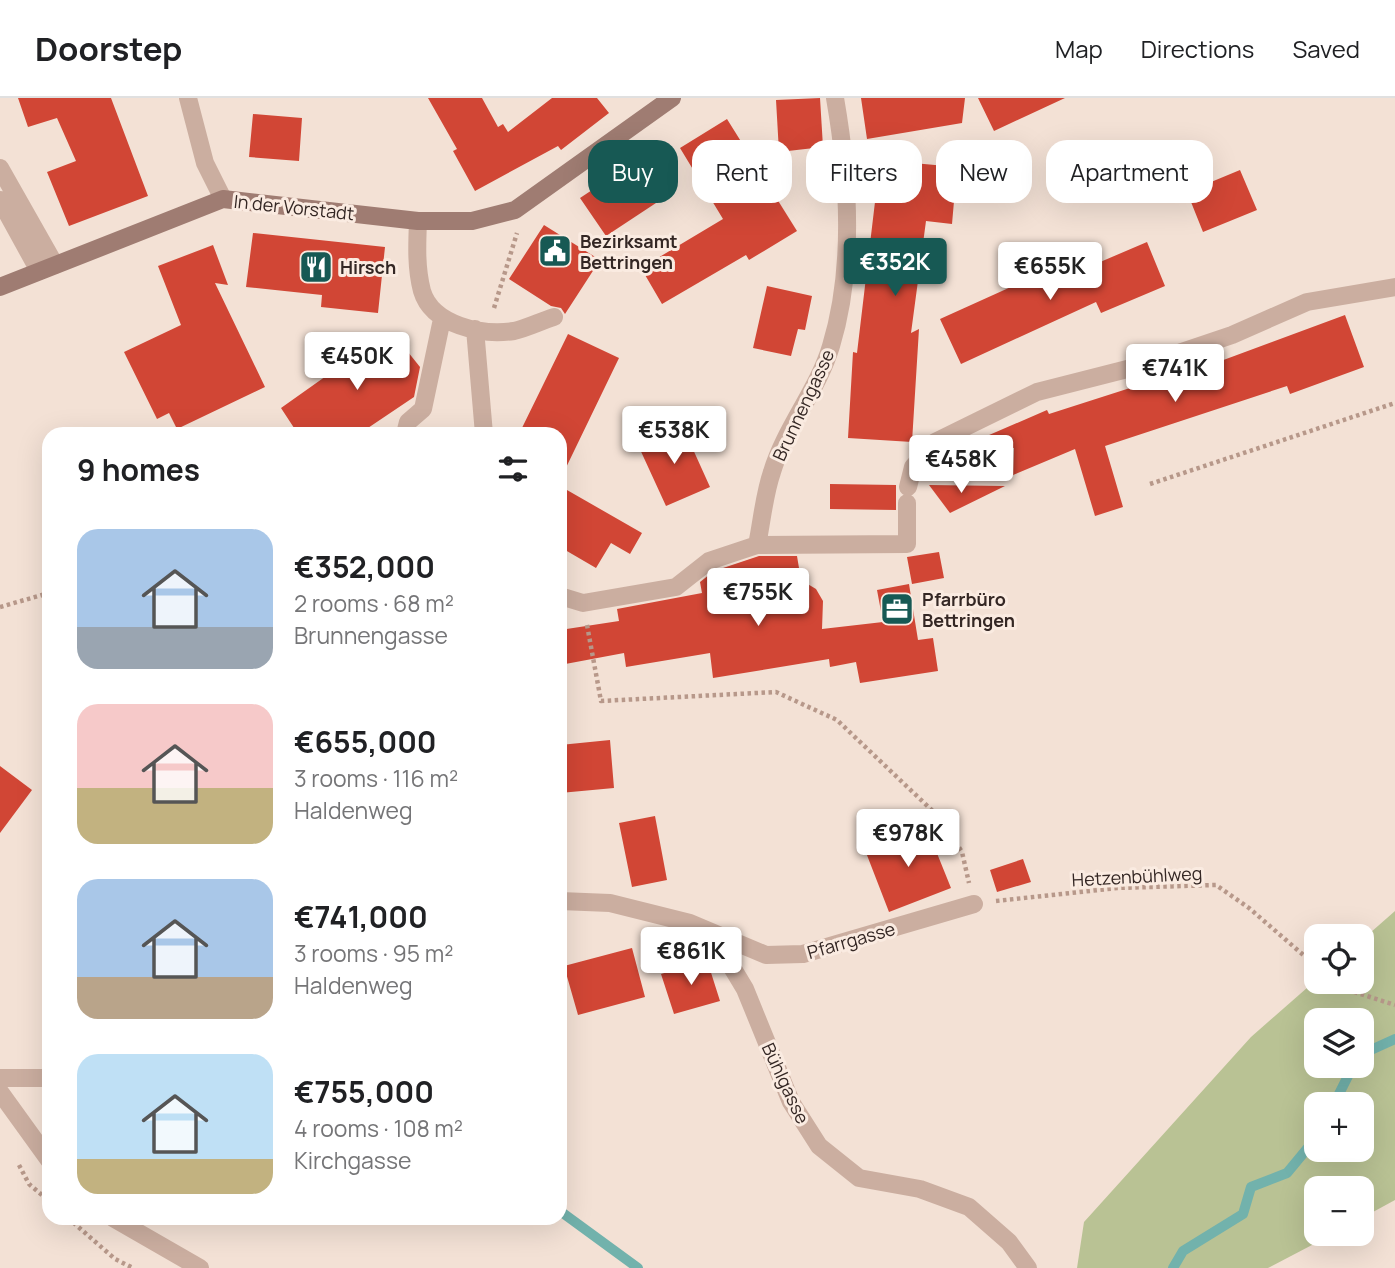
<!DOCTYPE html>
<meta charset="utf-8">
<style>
body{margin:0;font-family:Manrope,sans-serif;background:#f2f2f2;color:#202124;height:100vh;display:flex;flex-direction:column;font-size:26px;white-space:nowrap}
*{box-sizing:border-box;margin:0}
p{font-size:23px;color:#757577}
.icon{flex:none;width:38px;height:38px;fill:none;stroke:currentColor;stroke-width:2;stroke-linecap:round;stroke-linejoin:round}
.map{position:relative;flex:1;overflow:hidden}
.side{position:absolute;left:42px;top:329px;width:525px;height:798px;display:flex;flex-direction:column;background:#fff;border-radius:21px;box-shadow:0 7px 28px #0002}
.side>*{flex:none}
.banner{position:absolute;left:588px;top:42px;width:665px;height:63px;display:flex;gap:14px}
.fabs{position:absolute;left:1304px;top:826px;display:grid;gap:14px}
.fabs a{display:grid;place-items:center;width:70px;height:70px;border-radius:14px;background:#fff;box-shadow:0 7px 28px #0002;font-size:35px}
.price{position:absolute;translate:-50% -60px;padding:0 16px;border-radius:7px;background:#fff;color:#222;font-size:23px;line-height:46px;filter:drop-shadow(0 2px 4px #0008)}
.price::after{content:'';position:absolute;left:50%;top:42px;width:21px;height:16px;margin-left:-10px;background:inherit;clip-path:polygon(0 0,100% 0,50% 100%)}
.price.on{background:#175954;color:#fff}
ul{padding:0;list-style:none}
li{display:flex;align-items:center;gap:21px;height:175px;padding:0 35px}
li span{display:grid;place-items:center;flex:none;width:196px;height:140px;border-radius:21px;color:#555}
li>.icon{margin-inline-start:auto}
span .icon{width:84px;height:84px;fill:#fffc;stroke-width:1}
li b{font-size:30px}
h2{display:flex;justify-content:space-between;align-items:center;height:84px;padding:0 35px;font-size:30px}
.pill{padding:0 24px;border-radius:21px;background:#fff;box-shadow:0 7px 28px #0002;font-size:24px;line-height:63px}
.pill.on{background:#175954;color:#fff}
header{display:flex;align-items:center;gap:42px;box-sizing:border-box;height:98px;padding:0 35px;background:#fff;border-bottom:2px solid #e0e0e0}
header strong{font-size:33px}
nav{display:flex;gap:38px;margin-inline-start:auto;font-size:24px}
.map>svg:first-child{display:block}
.green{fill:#b9c294;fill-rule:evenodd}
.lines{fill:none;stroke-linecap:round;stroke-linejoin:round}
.stream{stroke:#72b2ac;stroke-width:10}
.building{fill:#d14635}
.path{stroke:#b7988a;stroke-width:4.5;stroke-dasharray:3.5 3.5;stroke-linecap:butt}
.street{stroke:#cbaea0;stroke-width:18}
.secondary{stroke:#9f7c72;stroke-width:18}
.labels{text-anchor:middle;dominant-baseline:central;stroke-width:6;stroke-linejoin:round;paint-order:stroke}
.street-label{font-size:18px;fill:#342724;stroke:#faebe1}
.poi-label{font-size:18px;font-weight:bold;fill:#342724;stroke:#faebe1;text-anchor:start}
</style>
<header>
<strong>Doorstep</strong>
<nav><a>Map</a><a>Directions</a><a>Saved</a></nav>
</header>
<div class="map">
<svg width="1395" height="1170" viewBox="0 0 1395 1170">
<rect width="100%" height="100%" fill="#f3e1d5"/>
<path class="green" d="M1395,813V1102L1362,1120V1090H1316V1136H1333L1268,1170H1077L1084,1124L1251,939L1316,882L1362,884V842ZM1316,922H1362V968H1316ZM1316,1006H1362V1052H1316Z"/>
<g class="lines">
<path class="stream" d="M1362,956L1395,941
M1334,1006L1353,968
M560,1113L638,1170
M1173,1170L1183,1153L1243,1116L1251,1089L1287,1075L1316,1040"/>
</g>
<path class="building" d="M18,0H111L148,98L69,128L47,74L76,63L57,20L28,29Z
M428,0H482L498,29L503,26L508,34L552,0H597L609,15L561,52L558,48L475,93L453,53L457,51Z
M820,0L823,49L779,54L776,2Z
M861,0H965L962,25L867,41Z
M978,0H1065L994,33Z
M253,16L302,20L299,63L249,59Z
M727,21L797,133L749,162L746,157L662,206L641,170L723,121L680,50Z
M880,62L957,69L952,126L926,123L911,235L919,231L912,344L848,340L853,254L857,255Z
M630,67L656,105L606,138L580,100Z
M1240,72L1257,112L1203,134L1187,94Z
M544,127L600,162L565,216L561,210L551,208L509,181Z
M253,135L385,149L378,215L321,209L322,197L246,189Z
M1147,144L1165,188L1101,215L1096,204L961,266L940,221L1046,173L1051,185Z
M213,147L228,187L215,185L265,289L177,331L169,315L157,321L124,254L181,227L158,168Z
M767,188L812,198L805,232L798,231L791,258L753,250Z
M1345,217L1364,269L1290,296L1287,288L1105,348L1123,409L1095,418L1075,351L1013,377L1014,350L966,347L1047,312L1049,316L1155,282L1156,287Z
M568,236L619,260L560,382V336H519Z
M384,237L396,239L420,269L414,299L359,336H298L281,310Z
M682,327L710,389L666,408L638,347Z
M830,386L896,387V412L830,411Z
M929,387L1005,388L950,415Z
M560,388L642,435L630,456L611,445L596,470L560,449Z
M939,454L944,480L912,486L907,459Z
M759,458H797L801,482L816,491L823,503L822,531L883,524L877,492L909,486L918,542L933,540L938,573L860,585L856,564L830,569L829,561L713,580L710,555L626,569L624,555L560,567V532L619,523L617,511L702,495L700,484L714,473Z
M610,642L614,690L560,695V647Z
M0,668L32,692L0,735Z
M655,718L667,782L632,789L619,725Z
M926,728L951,790L889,814L865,752Z
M1023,761L1031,784L997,794L990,772Z
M632,850L645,899L578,917L564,868Z
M707,862L720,903L674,916L661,876Z"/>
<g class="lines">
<path class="path" d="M494,210L517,135
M1150,386L1395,305
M0,509L49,495
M587,527L601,603L776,594L837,622L939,719L962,754L969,785
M996,803L1117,790L1216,787L1249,810L1316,868
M1336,884L1345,891L1395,907
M19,1067L29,1086L49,1103
M68,1120L115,1161L133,1170"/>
<path class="street" d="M188,0L205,65L223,101
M0,70L55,167
M0,102L39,173
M418,123C417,147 416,170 422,193C432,227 482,238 514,233C527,230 541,223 554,219
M475,231L484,336
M405,336L408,324L423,311L442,221
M908,389L913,369L935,344L1037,294L1143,267L1232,237L1307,204L1395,189
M757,447C762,423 764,397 772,374C785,330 818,292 831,248C855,169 849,80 835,0
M560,498L583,505L676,489L709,463L757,447L907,446V405
M560,803L610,805L690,825L766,857L803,856L974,806
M690,825L727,861L745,891L791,1004L819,1048L859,1080L920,1091L969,1109L1009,1144L1028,1170
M0,980H49
M0,994L49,1062
M113,1120L200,1170"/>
<path class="secondary" d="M0,189L223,101L418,123H472L515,112L672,0"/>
</g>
<defs>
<symbol id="civic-square" viewBox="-11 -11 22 22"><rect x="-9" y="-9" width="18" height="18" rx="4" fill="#175954" stroke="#faebe1"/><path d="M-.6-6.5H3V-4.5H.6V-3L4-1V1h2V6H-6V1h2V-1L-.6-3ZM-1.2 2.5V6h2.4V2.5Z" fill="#fff"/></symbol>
<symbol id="restaurant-square" viewBox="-11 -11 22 22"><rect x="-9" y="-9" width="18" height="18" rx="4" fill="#175954" stroke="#faebe1"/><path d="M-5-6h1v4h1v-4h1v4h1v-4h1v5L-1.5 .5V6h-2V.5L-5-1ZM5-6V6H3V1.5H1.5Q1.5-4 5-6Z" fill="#fff"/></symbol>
<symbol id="office-square" viewBox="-11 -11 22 22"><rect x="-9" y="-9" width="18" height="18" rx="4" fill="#175954" stroke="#faebe1"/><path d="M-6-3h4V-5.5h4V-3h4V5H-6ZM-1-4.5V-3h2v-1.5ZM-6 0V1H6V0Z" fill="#fff"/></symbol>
</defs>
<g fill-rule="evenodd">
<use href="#civic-square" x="536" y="134" width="38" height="38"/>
<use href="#restaurant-square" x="297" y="150" width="38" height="38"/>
<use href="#office-square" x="878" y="492" width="38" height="38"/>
</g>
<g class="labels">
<g class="street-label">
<text transform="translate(294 109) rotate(6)">In der Vorstadt</text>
<text transform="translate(803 307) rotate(-65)">Brunnengasse</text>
<text transform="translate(1137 778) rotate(-3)">Hetzenbühlweg</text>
<text transform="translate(851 842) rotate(-16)">Pfarrgasse</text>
<text transform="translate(786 985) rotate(65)">Bühlgasse</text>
</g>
<g class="poi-label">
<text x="580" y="143">Bezirksamt<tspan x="580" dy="21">Bettringen</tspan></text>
<text x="340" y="169">Hirsch</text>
<text x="922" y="501">Pfarrbüro<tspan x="922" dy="21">Bettringen</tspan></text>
</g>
</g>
</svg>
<div class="fabs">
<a><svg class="icon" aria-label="locate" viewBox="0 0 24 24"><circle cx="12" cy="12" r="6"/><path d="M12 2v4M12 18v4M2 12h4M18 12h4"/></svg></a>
<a><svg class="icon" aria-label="layers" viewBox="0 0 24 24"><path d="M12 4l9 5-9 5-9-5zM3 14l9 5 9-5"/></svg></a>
<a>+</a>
<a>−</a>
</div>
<b class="price on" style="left:895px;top:200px">€352K</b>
<b class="price" style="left:1050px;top:204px">€655K</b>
<b class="price" style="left:357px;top:294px">€450K</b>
<b class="price" style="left:1175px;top:306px">€741K</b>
<b class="price" style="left:674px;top:368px">€538K</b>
<b class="price" style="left:961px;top:397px">€458K</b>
<b class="price" style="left:758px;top:530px">€755K</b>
<b class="price" style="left:908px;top:771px">€978K</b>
<b class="price" style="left:691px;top:889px">€861K</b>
<div class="banner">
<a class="pill on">Buy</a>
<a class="pill">Rent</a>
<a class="pill">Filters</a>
<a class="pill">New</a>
<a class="pill">Apartment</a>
</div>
<section class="side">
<h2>9 homes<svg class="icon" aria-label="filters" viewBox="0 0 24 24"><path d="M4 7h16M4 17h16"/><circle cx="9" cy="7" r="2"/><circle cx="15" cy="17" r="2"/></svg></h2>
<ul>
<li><span style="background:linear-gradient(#a9c7e8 70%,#9aa5b1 0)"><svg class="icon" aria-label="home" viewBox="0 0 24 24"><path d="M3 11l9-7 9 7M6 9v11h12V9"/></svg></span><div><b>€352,000</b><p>2 rooms · 68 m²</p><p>Brunnengasse</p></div></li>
<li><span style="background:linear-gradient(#f6c9c9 60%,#c2b280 0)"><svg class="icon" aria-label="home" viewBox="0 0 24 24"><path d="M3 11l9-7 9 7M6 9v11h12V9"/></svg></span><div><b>€655,000</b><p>3 rooms · 116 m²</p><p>Haldenweg</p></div></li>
<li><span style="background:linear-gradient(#a9c7e8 70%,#b9a48a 0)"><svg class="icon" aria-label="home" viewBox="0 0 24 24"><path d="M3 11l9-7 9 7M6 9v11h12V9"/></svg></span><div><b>€741,000</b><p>3 rooms · 95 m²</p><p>Haldenweg</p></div></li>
<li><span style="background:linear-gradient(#bfe0f5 75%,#c2b280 0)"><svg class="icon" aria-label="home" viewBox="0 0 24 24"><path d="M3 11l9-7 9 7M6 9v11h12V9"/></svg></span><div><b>€755,000</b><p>4 rooms · 108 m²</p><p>Kirchgasse</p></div></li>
</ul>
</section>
</div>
